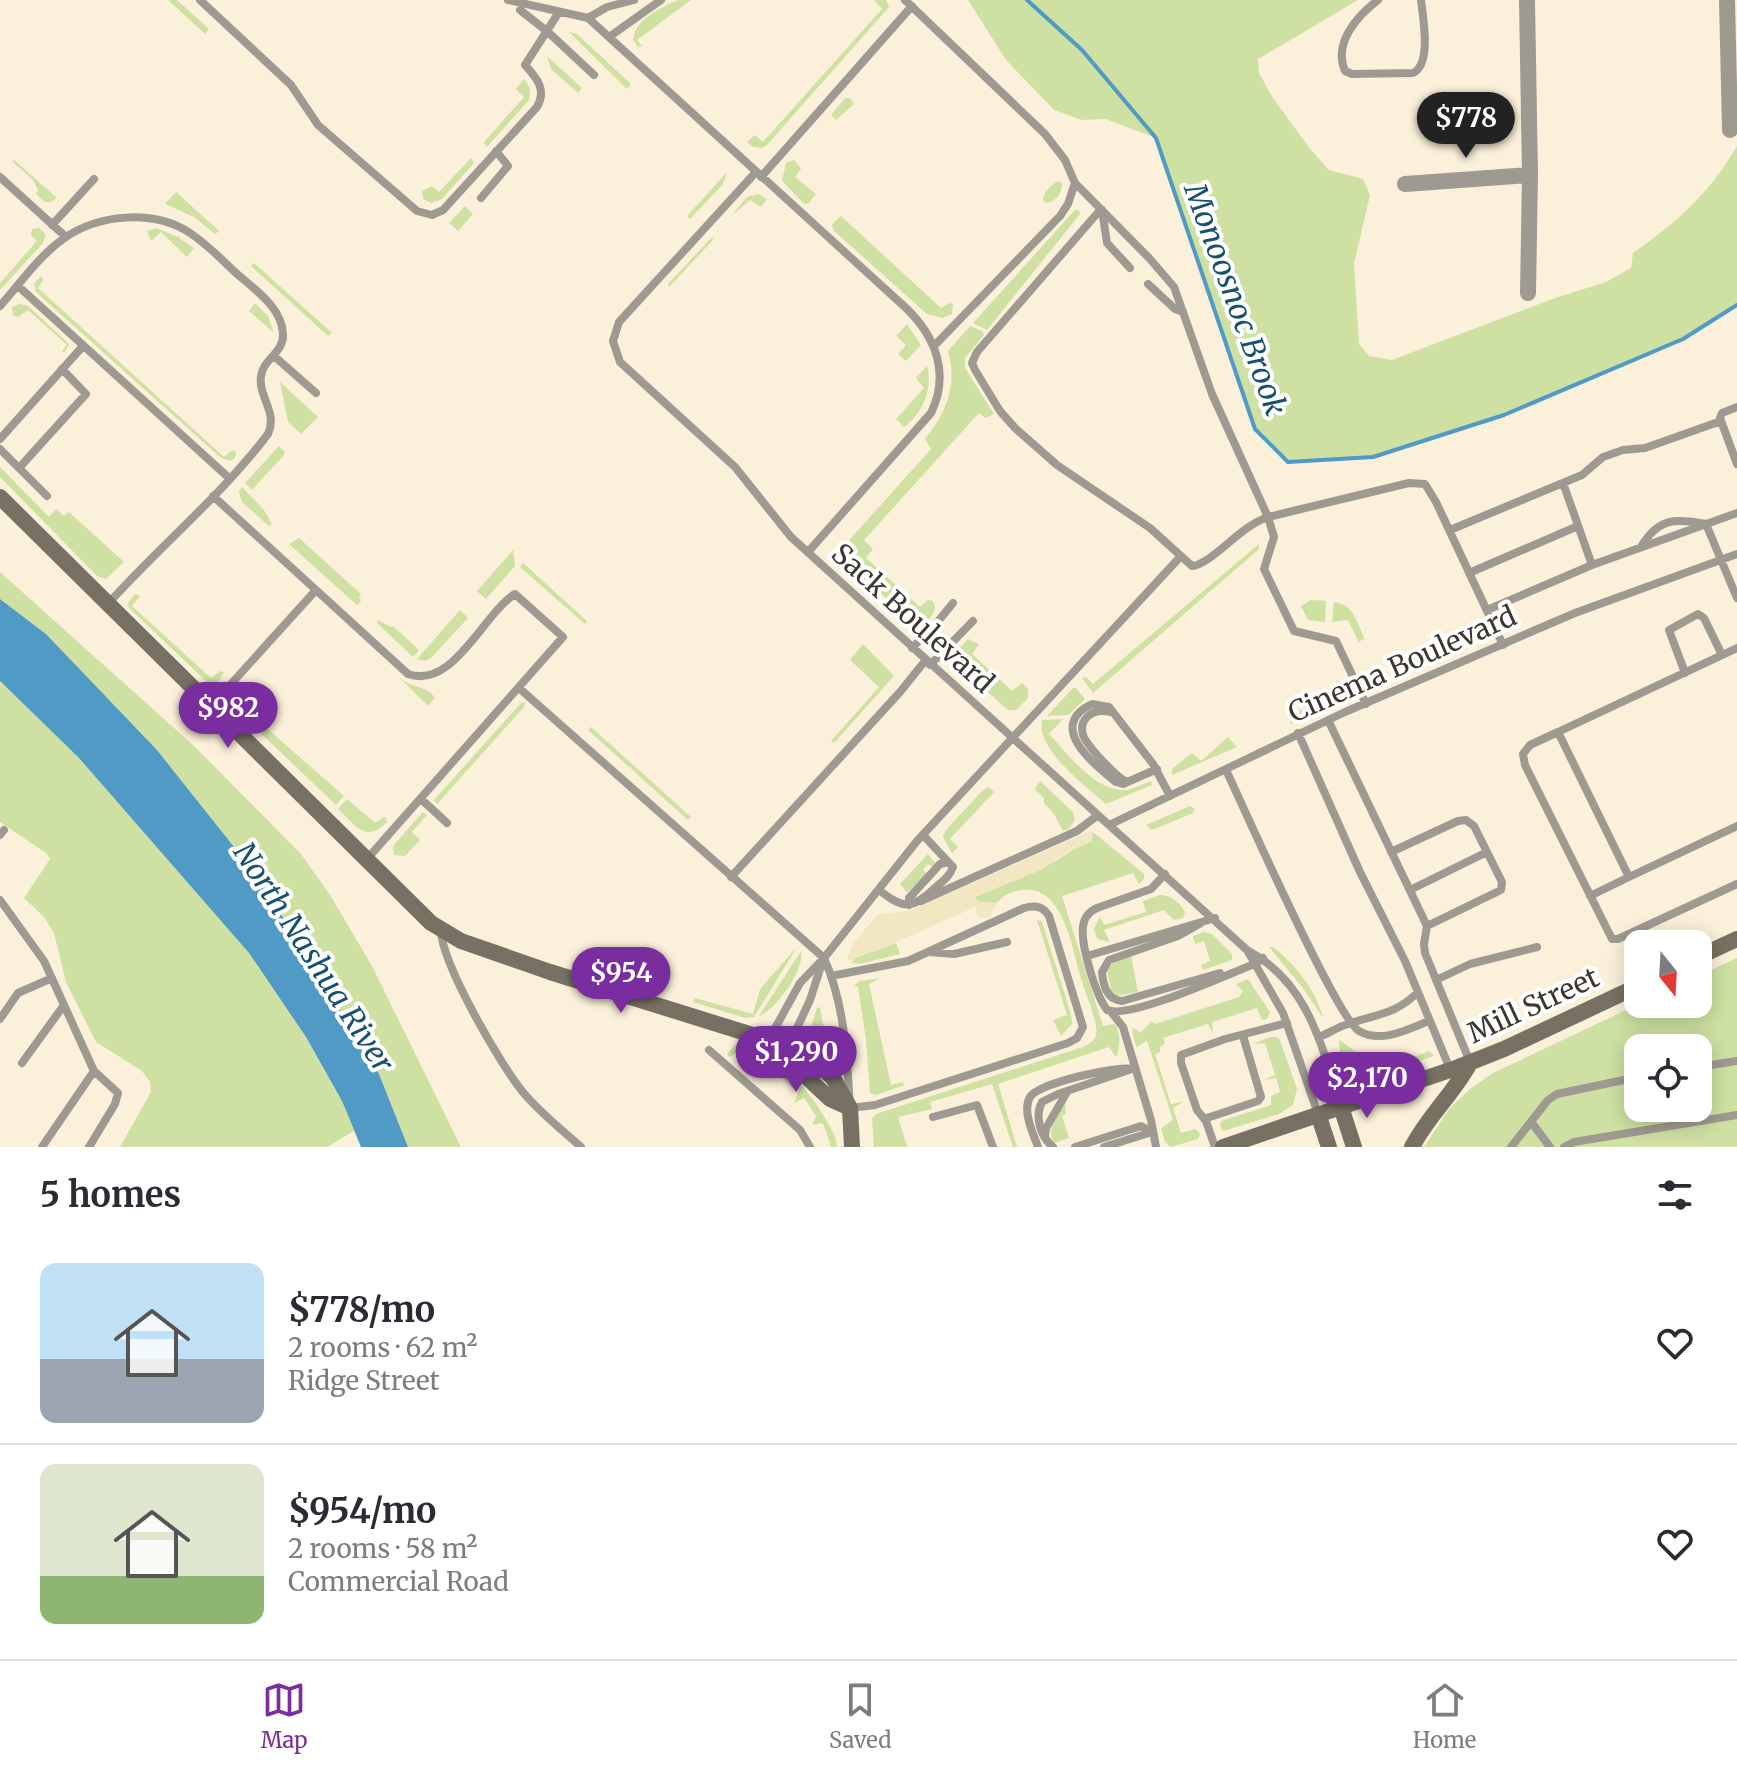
<!DOCTYPE html>
<meta charset="utf-8">
<style>
body{margin:0;font-family:Merriweather,serif;background:#f2f2f3;color:#2b2b33;height:100vh;display:flex;flex-direction:column;font-size:30px;white-space:nowrap}
*{box-sizing:border-box;margin:0}
p{font-size:26px;color:#7c7c81}
.icon{flex:none;width:44px;height:44px;fill:none;stroke:currentColor;stroke-width:2;stroke-linecap:round;stroke-linejoin:round}
.map{position:relative;height:1147px;overflow:hidden}
.drawer{display:flex;flex-direction:column;background:#fff;flex:1}
.drawer>*{flex:none}
.needle{width:52px;rotate:162deg}
.fabs{position:absolute;left:1624px;top:930px;display:grid;gap:16px}
.fabs a{display:grid;place-items:center;width:88px;height:88px;border-radius:16px;background:#fff;box-shadow:0 4px 20px #0003;font-size:40px}
.price{position:absolute;translate:-50% -68px;padding:0 18px;border-radius:28px;background:#7a2d9e;color:#fff;font-size:26px;line-height:52px;filter:drop-shadow(0 2px 4px #0008)}
.price::after{content:'';position:absolute;left:50%;top:48px;width:24px;height:18px;margin-left:-12px;background:inherit;clip-path:polygon(0 0,100% 0,50% 100%)}
.price.selected{background:#222;color:#fff}
ul{padding:0;list-style:none}
li{display:flex;align-items:center;gap:24px;height:200px;padding:0 40px}
li+li{border-top:2px solid #e1e1e2}
li span{display:grid;place-items:center;flex:none;width:224px;height:160px;border-radius:16px;color:#555}
li>.icon{margin-inline-start:auto}
span .icon{width:96px;height:96px;fill:#fffc;stroke-width:1}
li b{font-size:34px}
h2{display:flex;justify-content:space-between;align-items:center;height:96px;padding:0 40px;font-size:34px}
.tabs{display:flex;justify-content:space-around;align-items:center;height:112px;border-top:2px solid #e1e1e2;background:#fff;font-size:22px;color:#7c7c81}
.tabs a{display:grid;justify-items:center;gap:4px}
.tabs .selected{color:#7a2d9e}
.map>svg:first-child{display:block}
.green{fill:#cee1a2;fill-rule:evenodd}
.sand{fill:#f1e7c2}
.water{fill:#509ac5}
.lines{fill:none;stroke-linecap:round;stroke-linejoin:round}
.stream{stroke:#509ac5;stroke-width:4}
.lane{stroke:#9f9a91;stroke-width:8}
.street{stroke:#9f9a91;stroke-width:16}
.secondary{stroke:#777163;stroke-width:16}
.labels{text-anchor:middle;dominant-baseline:central;stroke-width:8;stroke-linejoin:round;paint-order:stroke}
.street-label{font-size:28px;fill:#3c372f;stroke:#fff}
.water-label{font-size:30px;font-style:italic;fill:#18516f;stroke:#fff}
</style>
<div class="map">
<svg width="1737" height="1147" viewBox="0 0 1737 1147">
<rect width="100%" height="100%" fill="#fbf0d9"/>
<path class="green" d="M168,0H177L209,29L205,34Z
M678,0H691L637,40L642,46L638,47L633,39C637,17 660,9 678,0Z
M874,0H886L889,7L767,145L762,148L753,147L747,142L755,135L763,142L882,9Z
M968,0H1358L1258,59L1259,73L1273,98L1311,150L1329,170L1363,179L1370,195L1354,264L1359,344L1369,356L1392,360L1555,298L1606,282L1631,268L1633,253C1677,222 1710,193 1737,146V305L1683,339L1504,415L1377,456L1288,462L1255,429L1156,138L1106,119L1082,120L1054,110L1006,60Z
M569,32L577,34L631,84L627,89Z
M547,56L582,88L578,93L551,69Z
M524,79L530,88L529,100L487,147L484,142L524,97L516,89Z
M845,98H850L854,104L836,120L831,115Z
M471,158L474,163L442,199L431,203L423,199L422,191L432,186L439,192Z
M13,159L57,198L51,202H45L36,194L38,190L33,180L13,162Z
M794,160L801,169L795,177L816,194L808,204L803,203L782,181L786,163Z
M727,172L723,184L690,219L687,216Z
M1060,181L1062,185C1062,194 1055,202 1046,203L1043,200C1044,191 1052,183 1060,181Z
M176,192L219,231L215,234L194,217L165,204Z
M758,194L767,199L761,207L750,200L731,216L747,197Z
M465,206L473,214L458,231L449,223Z
M1075,210H1079L1080,214L987,330L973,323Z
M841,216L941,308L949,303L953,304L952,314L942,318L927,314L833,230L832,224Z
M39,228L46,235L43,243L0,290V283L37,241L31,235L32,229Z
M156,228L178,237L194,248L187,257L161,232L151,241L147,231Z
M712,237L713,240L669,287L668,284Z
M254,263L332,333L328,336L251,266Z
M41,276L43,280L38,288L224,457L233,450L236,452L235,458L230,461L221,458L36,292L34,284Z
M255,303L268,316L274,333L249,311Z
M20,304L28,306L69,344L64,353L62,351L67,345L28,310L18,317L13,316L12,307Z
M907,324L921,345L906,361L898,354L906,345L896,336Z
M970,326L982,331L984,335L965,358V368L994,414L986,418L979,413L864,540L873,549L866,558L920,607L928,600L933,601L935,607C934,616 926,625 916,624L836,555L931,449L925,439C946,413 958,385 948,351Z
M927,366C933,388 923,413 904,427L896,419L924,388L916,378Z
M280,382L318,417L301,434L288,422Z
M279,446L285,452L283,456L252,490L245,483Z
M0,467L49,517L56,509L64,516L69,512L124,562L106,579L97,576L0,477Z
M242,487L264,510L272,524L269,526L242,502L239,492Z
M299,538L361,594L359,597L361,601L357,605L289,544Z
M1259,544V549L1093,693L1082,678L1086,677L1093,684Z
M513,550L515,566L486,599L477,591Z
M523,563L587,621L585,624L520,567Z
M0,572L193,745L301,854L330,895L372,966L461,1147H408L379,1074L292,931L242,857L157,750L46,634L0,599Z
M135,594L140,596L132,606L211,678L220,671L224,672L218,682L212,685L208,683L129,608L128,603Z
M1311,600L1326,601L1325,622L1308,620L1301,606Z
M1334,602C1354,604 1357,623 1365,640L1362,639L1359,643L1348,620L1332,622Z
M460,610L468,618L431,658L425,661L417,659Z
M378,620L391,627L393,626L419,650L413,657L377,623Z
M968,639L979,644L972,654L1012,691L1022,683L1028,689V698L1016,710H1008L953,661V655Z
M863,644L894,676L834,743L831,741L879,687L850,660Z
M399,677C410,688 427,685 435,698L428,706Z
M0,681L79,758L249,953L306,1037L342,1101L354,1131L327,1147H120L151,1092L150,1082L142,1071L96,1042L66,982L54,933L44,917L24,898L50,859L46,853L0,822Z
M1073,688H1076L1085,699L1068,715L1047,716Z
M239,690L243,691L237,702L344,796L336,805L232,706L233,697Z
M525,702L524,707L437,804L434,800L521,703Z
M1310,703L1319,712L1290,724V719Z
M1063,719L1049,734C1067,753 1095,792 1126,790C1134,789 1143,784 1151,781L1152,785L1106,804C1087,787 1035,749 1042,720Z
M591,727L691,817L688,820L588,730Z
M1228,737L1237,747L1172,775V769L1192,753L1201,761Z
M1040,781L1073,812L1075,820L1068,830L1063,831L1054,814L1044,803V798L1035,789Z
M989,787L994,792L950,839L958,847L952,853L943,837L945,831L983,790Z
M347,799L375,823L384,817H386L387,822C365,844 356,825 338,809Z
M1190,806L1195,809L1193,813L1152,830L1146,825Z
M423,812L427,815L412,832L420,840L405,856L394,855L393,846Z
M1093,832L1144,874V879L1139,884L1133,873L1062,896L1103,1026L1115,1024C1121,1035 1120,1044 1117,1056H1115L1109,1047L998,1084L1017,1147H1013L992,1084L930,1102L932,1109L898,1117L907,1147H874L872,1119L876,1114L1083,1047C1088,1044 1095,1041 1096,1035C1099,1023 1085,993 1082,981C1072,951 1065,886 1023,890C1012,891 1004,894 997,903L980,902L973,898C1013,880 1063,865 1093,832Z
M928,854L935,863L933,867L928,864L923,870L927,874L907,893L900,884Z
M1160,895C1171,894 1180,903 1185,912L1183,918L1174,920L1164,910L1104,930L1110,942L1097,939L1094,929L1100,916L1104,925L1146,912L1143,901Z
M1037,920L1042,922L1071,1014L1072,1024L1061,1036L1053,1020L1067,1015Z
M1204,932L1212,934L1232,954V960L1203,970L1201,965L1210,961L1204,941L1195,944L1193,936Z
M896,943L900,954L860,964L852,963L855,958Z
M797,947L754,1017L745,1018L693,1002L695,998L753,1014L760,989Z
M1269,947H1273C1295,964 1317,992 1323,1018L1302,987Z
M801,951C805,969 777,1009 759,1016Z
M583,954L597,966L596,971L592,973L572,967V963Z
M1131,956L1138,992L1116,996L1111,990L1107,970L1113,963Z
M1737,958V1147H1424L1449,1109L1470,1089L1493,1073L1639,1004H1698V976ZM1638,1048H1698V1108H1638Z
M881,978L869,984L891,1085L902,1082L905,1085L876,1095L870,1093L866,1040L858,987L854,986L859,981Z
M1248,979L1270,1012L1267,1019L1262,1020L1257,1008L1212,1022L1213,1034L1208,1024L1163,1038L1165,1043L1160,1047V1052L1155,1054L1171,1104L1183,1102L1173,1108L1181,1133L1196,1129L1200,1134L1198,1139L1171,1147L1165,1142L1161,1128L1173,1120L1147,1041L1136,1047L1132,1030L1134,1028L1140,1033L1152,1021L1155,1024L1239,997L1243,991L1236,984Z
M820,1007L830,1061L807,1039L817,1008Z
M1270,1037H1277L1280,1040L1297,1089L1293,1105L1279,1114L1223,1131L1220,1125L1221,1121L1271,1105V1096L1280,1092L1276,1078L1264,1080L1275,1075L1265,1043L1253,1044Z
M1339,1040C1346,1043 1352,1051 1360,1054C1384,1066 1406,1061 1429,1051L1434,1056L1357,1082C1343,1074 1339,1054 1339,1040Z
M737,1043C777,1059 804,1081 825,1118C831,1128 836,1136 837,1147H831L823,1123L812,1125L816,1116L804,1098L794,1103L798,1093L770,1066L757,1078L763,1062L739,1050L730,1057L727,1054Z
M1065,1103L1066,1114L1062,1116L1069,1138L1054,1143C1045,1128 1058,1116 1065,1103Z"/>
<path class="sand" d="M1090,831L1093,832L1092,841L1062,855L1041,870L973,897L980,902L997,903L990,917L979,918L975,907L883,948L855,957L853,962L847,958L853,944L877,915L912,910Z"/>
<path class="water" d="M0,599L46,634L157,750L242,857L292,931L379,1074L408,1147H361L342,1101L306,1037L249,953L79,758L0,681Z"/>
<g class="lines">
<path class="stream" d="M1027,0L1082,50L1156,138L1255,429L1288,462L1373,457L1504,415L1683,339L1737,305"/>
<path class="lane" d="M200,0L291,85L318,125L417,211L432,215L443,210L537,107C547,90 537,78 525,65L559,12
M508,0L588,18L906,308C936,337 950,374 931,413L808,552
M905,0L1045,134L1065,160L1075,183L1068,204L1060,216L934,346
M1378,0C1357,16 1333,43 1345,71L1352,74L1413,73C1432,64 1423,18 1421,0
M520,10L548,32L594,75
M588,18L607,7L634,0
M609,37L661,0
M756,172L619,322L613,341L620,362L735,467L791,537L1247,950L1283,1013L1318,1114
M0,177L66,237
M761,177L912,6
M1075,183L1150,259L1174,287L1212,394L1268,517L1409,483L1425,484L1436,502L1503,645
M481,198L508,166L496,151
M1101,209L977,352L972,363L975,370L1000,411L1015,428L1057,465L1150,528L1192,566C1212,564 1240,526 1268,517L1274,537L1264,569L1294,631L1336,641L1366,704
M1102,210L1107,243L1130,268
M52,225L94,179
M1148,284L1175,309L1183,312
M18,286L229,478
M0,306C19,285 39,256 63,239C98,214 153,209 190,233C207,244 221,259 236,273C254,289 282,307 283,334C284,353 263,359 261,376C258,397 278,412 268,434C221,496 160,546 108,604
M274,356L316,393
M1737,407L1722,413L1720,418L1737,464
M0,439L83,346
M0,449L47,496
M19,468L86,394L62,369
M1563,483L1592,565
M213,496L408,674C453,690 483,614 515,594L563,637L367,859
M1450,530L1582,475L1603,457L1623,450L1645,448L1721,421
M1641,547C1658,518 1675,518 1706,524L1737,598
M1469,573L1578,526
M1487,610L1592,565L1737,513
M912,648L935,625L953,603
M1737,648L1558,732L1629,877L1737,826
M930,665L973,621
M1685,673L1669,630L1698,614L1704,618L1722,655
M519,688L824,958C845,1005 847,1057 850,1108L875,1105L1068,1043L1077,1038L1083,1027L1049,916C1043,906 1035,905 1024,908L908,961L831,976
M212,705L316,590
M1111,712C1102,710 1094,710 1087,717C1082,722 1081,728 1083,735C1087,746 1116,777 1127,782
M1328,720L1427,926L1424,944L1425,953L1470,1062
M1558,732L1530,745L1523,754L1525,765L1612,939H1618L1737,884
M1298,733L1360,872L1405,961L1450,1069
M1157,769L1123,784L1116,782C1093,764 1046,726 1092,704L1109,707L1153,764L1170,796
M1226,770C1244,808 1337,1019 1359,1031C1382,1044 1408,1029 1429,1021
M421,799L447,823
M1109,825L1345,712L1575,613L1737,554
M0,835L4,830
M1391,852L1458,821L1466,820L1474,826L1502,882L1501,890L1427,926
M1165,874L1151,889L1097,908C1090,911 1086,915 1084,922C1078,940 1096,995 1107,1010C1130,1020 1230,973 1257,963L1263,958
M731,877L900,692L925,661
M879,890C904,910 913,909 936,887C943,881 950,876 953,867L923,835
M1410,890L1487,852
M1590,896L1629,877
M0,900L44,961L94,1071L118,1093L115,1104L89,1147
M921,901L1077,831L1098,815
M909,905V898L940,864L948,862
M1201,923L1178,936L1109,960L1102,972C1103,985 1107,1000 1122,1001L1220,973
M441,930C441,962 500,1064 522,1091C539,1112 561,1129 581,1147
M1247,950C1309,983 1321,1045 1341,1107
M929,952L954,954L1007,942
M1087,956L1215,918
M1436,980L1470,964L1537,947
M1112,1013L1123,1027L1151,1120L1156,1147
M0,1019L18,993L52,978
M1319,1037C1329,1033 1338,1027 1348,1024C1376,1014 1395,1015 1418,992
M768,1041L800,983L824,958L917,841L1181,556
M790,1043L810,1000L822,963
M709,1050L800,1130L810,1147
M22,1063L64,1005
M1698,1067L1737,1061
M933,1117L977,1105L993,1147
M1204,1119L1258,1101L1261,1097L1243,1036
M1532,1123L1550,1147
M1045,1136L1046,1128L1067,1092
M42,1147L94,1071
M1038,1147C1033,1133 1022,1111 1030,1097C1039,1083 1118,1065 1134,1069
M1053,1147C1041,1137 1034,1117 1042,1102L1058,1094L1129,1070
M1075,1147L1141,1126L1152,1132
M1104,1147L1152,1132
M1215,1147L1206,1121L1197,1110L1181,1063V1055L1225,1039L1287,1023
M1511,1147L1548,1100L1557,1094L1638,1077
M1564,1147L1574,1142L1737,1115"/>
<path class="street" d="M1527,0L1530,175L1528,293
M1727,0L1730,130
M1405,184L1530,175"/>
<path class="secondary" d="M0,497L431,923L461,941L550,972L759,1037L768,1041L830,1099L850,1108
M1698,957L1737,939
M768,1041L796,1043L833,1078L850,1108L852,1147
M1341,1107L1354,1147
M1318,1114L1329,1147
M1223,1147L1456,1068L1504,1049L1638,986
M1412,1147C1428,1116 1454,1093 1470,1063"/>
</g>
<g class="labels">
<g class="street-label">
<text transform="translate(913 618) rotate(42)">Sack Boulevard</text>
<text transform="translate(1402 664) rotate(-24)">Cinema Boulevard</text>
<text transform="translate(1533 1005) rotate(-25)">Mill Street</text>
</g>
<g class="water-label">
<text transform="translate(1236 299) rotate(70)">Monoosnoc Brook</text>
<text transform="translate(314 957) rotate(57)">North Nashua River</text>
</g>
</g>
</svg>
<div class="fabs">
<a><svg class="needle" viewBox="-14 -14 28 28"><path d="M0-13l5 13h-10z" fill="#e53935"/><path d="M0 13l5-13h-10z" fill="#7c7c81"/></svg></a>
<a><svg class="icon" aria-label="locate" viewBox="0 0 24 24"><circle cx="12" cy="12" r="6"/><path d="M12 2v4M12 18v4M2 12h4M18 12h4"/></svg></a>
</div>
<b class="price selected" style="left:1466px;top:160px">$778</b>
<b class="price" style="left:228px;top:750px">$982</b>
<b class="price" style="left:621px;top:1015px">$954</b>
<b class="price" style="left:796px;top:1094px">$1,290</b>
<b class="price" style="left:1367px;top:1120px">$2,170</b>
</div>
<section class="drawer">
<h2>5 homes<svg class="icon" aria-label="filters" viewBox="0 0 24 24"><path d="M4 7h16M4 17h16"/><circle cx="9" cy="7" r="2"/><circle cx="15" cy="17" r="2"/></svg></h2>
<ul>
<li><span style="background:linear-gradient(#bfe0f5 60%,#9aa5b1 0)"><svg class="icon" aria-label="home" viewBox="0 0 24 24"><path d="M3 11l9-7 9 7M6 9v11h12V9"/></svg></span><div><b>$778/mo</b><p>2 rooms · 62 m²</p><p>Ridge Street</p></div><svg class="icon" aria-label="heart" viewBox="0 0 24 24"><path d="M12 20l-8-8c-3-5 5-10 8-4 3-6 11-1 8 4z"/></svg></li>
<li><span style="background:linear-gradient(#dfe7d0 70%,#8fb573 0)"><svg class="icon" aria-label="home" viewBox="0 0 24 24"><path d="M3 11l9-7 9 7M6 9v11h12V9"/></svg></span><div><b>$954/mo</b><p>2 rooms · 58 m²</p><p>Commercial Road</p></div><svg class="icon" aria-label="heart" viewBox="0 0 24 24"><path d="M12 20l-8-8c-3-5 5-10 8-4 3-6 11-1 8 4z"/></svg></li>
</ul>
</section>
<nav class="tabs">
<a class="selected"><svg class="icon" aria-label="map" viewBox="0 0 24 24"><path d="M3 6l6-2 6 2 6-2v14l-6 2-6-2-6 2zM9 4v14M15 6v14"/></svg>Map</a>
<a><svg class="icon" aria-label="saved" viewBox="0 0 24 24"><path d="M7 4h10v16l-5-4-5 4z"/></svg>Saved</a>
<a><svg class="icon" aria-label="home" viewBox="0 0 24 24"><path d="M3 11l9-7 9 7M6 9v11h12V9"/></svg>Home</a>
</nav>
